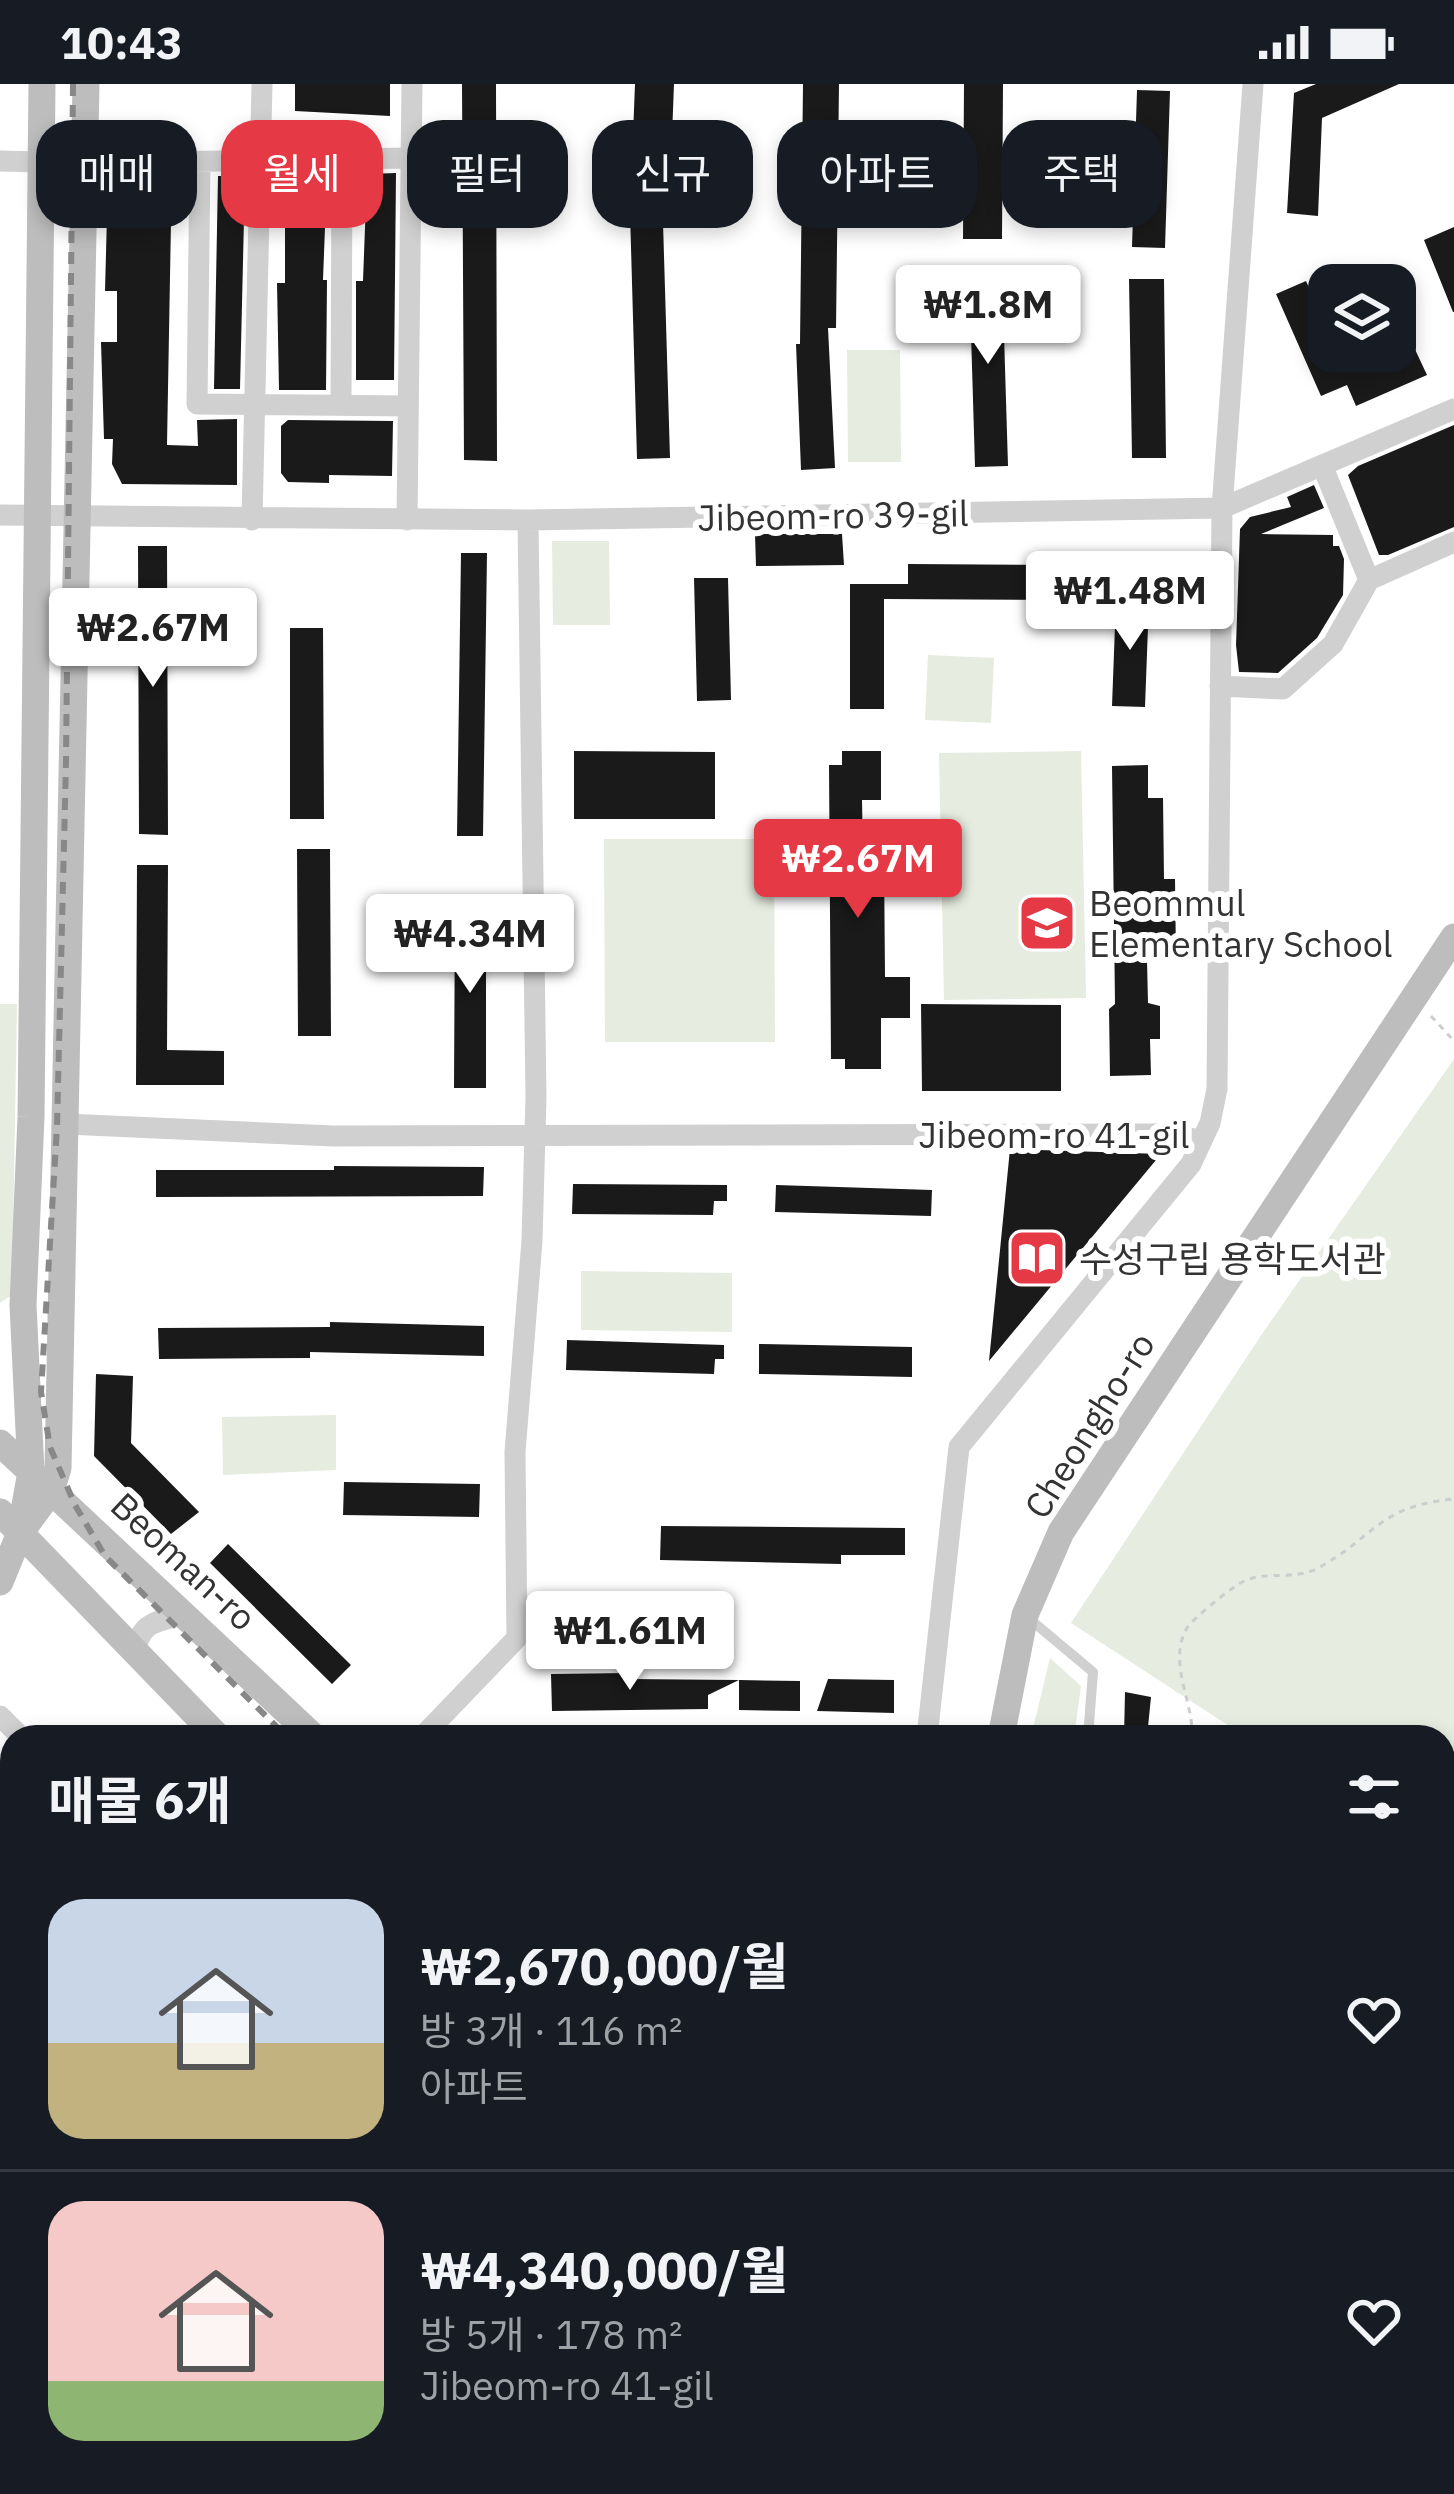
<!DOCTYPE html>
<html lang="ko">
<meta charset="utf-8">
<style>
body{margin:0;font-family:"IBM Plex Sans","Noto Sans KR",sans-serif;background:#20242c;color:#f1f3f6;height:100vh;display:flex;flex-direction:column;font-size:45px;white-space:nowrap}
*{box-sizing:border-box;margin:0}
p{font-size:39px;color:#9ea1a6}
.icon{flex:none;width:66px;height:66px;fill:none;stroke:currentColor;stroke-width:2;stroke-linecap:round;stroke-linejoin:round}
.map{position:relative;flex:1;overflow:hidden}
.side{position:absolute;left:0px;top:1641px;width:1455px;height:771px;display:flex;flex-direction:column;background:#171b24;border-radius:36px 36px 0 0;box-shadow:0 6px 18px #0003}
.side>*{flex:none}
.hud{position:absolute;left:36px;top:36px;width:1383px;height:108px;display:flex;gap:24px}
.controls{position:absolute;left:1308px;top:180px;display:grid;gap:24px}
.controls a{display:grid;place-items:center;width:108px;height:108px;border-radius:24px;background:#171b24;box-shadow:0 6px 18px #0003;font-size:60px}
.price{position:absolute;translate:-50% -102px;padding:0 27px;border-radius:12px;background:#fff;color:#222;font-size:39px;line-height:78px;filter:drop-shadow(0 3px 6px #0008)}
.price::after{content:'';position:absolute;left:50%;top:72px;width:36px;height:27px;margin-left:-18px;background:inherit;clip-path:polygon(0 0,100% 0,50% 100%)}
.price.current{background:#e63946;color:#fff}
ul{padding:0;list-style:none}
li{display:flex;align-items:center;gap:36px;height:300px;padding:0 48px}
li+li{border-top:3px solid #363941}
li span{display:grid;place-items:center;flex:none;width:336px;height:240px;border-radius:36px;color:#555}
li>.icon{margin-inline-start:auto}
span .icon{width:144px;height:144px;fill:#fffc;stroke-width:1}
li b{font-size:51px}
h2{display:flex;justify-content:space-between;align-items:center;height:144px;padding:0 48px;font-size:51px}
.chip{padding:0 42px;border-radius:36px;background:#171b24;box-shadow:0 6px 18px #0003;font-size:42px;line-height:108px}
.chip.current{background:#e63946;color:#fff}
.status{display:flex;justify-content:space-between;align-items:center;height:84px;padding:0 60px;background:#171b24;direction:ltr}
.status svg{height:33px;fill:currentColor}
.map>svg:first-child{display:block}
.green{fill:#e6ecdf}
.building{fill:#1a1a1a}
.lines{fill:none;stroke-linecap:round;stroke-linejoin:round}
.path{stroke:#cdcdcd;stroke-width:3;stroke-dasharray:6 6;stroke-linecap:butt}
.service{stroke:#d0d0d0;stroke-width:10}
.minor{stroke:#d0d0d0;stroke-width:21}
.secondary{stroke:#bdbdbd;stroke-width:27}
.trunk{stroke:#a2a2a2;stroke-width:33}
.rail{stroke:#888;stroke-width:6;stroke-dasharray:12 9;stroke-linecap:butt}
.labels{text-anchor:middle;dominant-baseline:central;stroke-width:12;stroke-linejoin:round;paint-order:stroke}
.street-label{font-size:36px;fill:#333;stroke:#fff}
.poi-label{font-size:36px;fill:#333;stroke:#fff;text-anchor:start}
</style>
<div class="status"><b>10:43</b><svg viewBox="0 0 49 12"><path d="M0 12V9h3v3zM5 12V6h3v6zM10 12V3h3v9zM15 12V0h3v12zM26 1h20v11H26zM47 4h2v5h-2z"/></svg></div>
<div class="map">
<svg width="1454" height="2410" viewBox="0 0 1454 2410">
<rect width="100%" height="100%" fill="#fff"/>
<path class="green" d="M847,266H900L901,378H848Z
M552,457H609L610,541H553Z
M928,571L994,574L991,639L925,636Z
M1081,667L1086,914L944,916L939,669Z
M604,755H774L775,958H605Z
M0,920H17L12,1211L0,1219Z
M1454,975V1758L1443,1754V1653H1246L1071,1539L1262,1250Z
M581,1187L732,1189V1248L581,1246Z
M336,1331V1386L223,1391L222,1333Z
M1050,1574L1081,1602L1074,1653H1031Z
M190,2400H414V2410H185Z"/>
<path class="building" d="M295,0H390V32L295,27Z
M462,0H496L497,377L464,376Z
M635,0H674L670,104H662L670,374L637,375L630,128Z
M803,0H839L836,244H828L835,384L801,386L796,260H800Z
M964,0H1003L1002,155H963Z
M1316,0H1399L1322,34L1318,132L1287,129L1294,9Z
M1137,6L1170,7L1165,164L1132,163Z
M396,89L394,296H356V197H363L367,90Z
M284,91H327L323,196H327L326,306H279L277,199H285V133H281V93Z
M218,92H245L240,305H214Z
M151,93V104H167V137H171L167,361L198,362L197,336L237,335V401L122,400L112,380L113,355H104L101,258H117V207H105L108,94Z
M1454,143V228H1453L1424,156Z
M969,182L1002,185L1008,382L975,383Z
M1129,195H1164L1166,374H1132Z
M1306,197L1329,248V267H1337L1346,288L1412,259L1427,291L1356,322L1347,301L1321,312L1276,210Z
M288,336L393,337L392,392L329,391V399L288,398L281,389V342Z
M1454,341V443L1388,471H1379L1348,391L1358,382Z
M1314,401L1324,424L1261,450L1333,451V462H1339L1344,475L1343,511L1317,554L1278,589L1239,588L1236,561L1240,445L1250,433L1291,423L1287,413Z
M755,450H842L844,481L756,482Z
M138,462H167L168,751L139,750Z
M461,469H487L483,752H457Z
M908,480L1077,481L1076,516L884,515V625H850V500H908Z
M694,494H728L731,616L697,617Z
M1116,515L1149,516L1145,623L1112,622Z
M290,544H323L324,735H290Z
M574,667L715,668V735H574Z
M842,667H881V716H862L863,773H884L885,893H910V934H881V985H845V975H831L829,681H842Z
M1148,681V714H1163L1164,795H1175L1176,875L1147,876L1148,919L1160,922V955H1150L1151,991L1110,992L1109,925L1115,920L1112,682Z
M297,765H330L331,952H298Z
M137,781H168L167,966L224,967V1001H136Z
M455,820H486V1004H454Z
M921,920L1061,921V1007H922Z
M1010,1065L1161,1070L989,1277Z
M334,1082L484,1083L483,1112L156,1113V1086H334Z
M573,1100L727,1101V1117H714L713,1131L572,1130Z
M776,1101L932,1106L931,1132L775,1128Z
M330,1238L484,1242V1272L310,1268V1274L159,1275L158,1244L330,1243Z
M567,1256L724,1261V1275H715L714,1290L566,1286Z
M759,1260L912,1263V1293L759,1290Z
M96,1290L133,1292L131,1359L199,1428L171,1450L94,1372Z
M344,1398L480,1400L479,1433L343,1431Z
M661,1442L905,1444V1471H841V1480L660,1476Z
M228,1460L351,1581L332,1600L210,1479Z
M628,1589V1595L739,1596L708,1611V1625L552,1627L551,1590Z
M828,1595L894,1596V1629L817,1627Z
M739,1596L800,1597V1627L739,1626Z
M1125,1608L1151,1613L1147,1653H1124Z"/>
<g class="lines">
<path class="path" d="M1431,932L1454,957
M1192,1653C1194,1618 1167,1579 1187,1544C1192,1535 1233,1502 1244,1497C1265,1487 1295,1496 1316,1485C1375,1454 1377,1422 1454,1415
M380,2410L382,2400"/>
<path class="service" d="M1026,1532L1093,1588L1088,1653
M1443,1851L1454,1855
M1443,1882L1454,1893
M1443,1944L1451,1947L1454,1934"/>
<path class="minor" d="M0,77L40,78
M200,78L197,320L408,322
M85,79L411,74
M341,321L342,75
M1322,381L1369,496
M0,431L528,436L1222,424L1454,325
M252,436L262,0
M407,436L412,0
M1220,602L1283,605L1333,560L1369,496L1454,458
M66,1040L333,1052L1164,1050L1202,1056
M135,1570C140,1536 157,1538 186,1530
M0,1632L21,1653
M422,1653L517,1554L515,1368L532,1157L536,1013L528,436
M927,1653L959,1363L1191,1080L1210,1039L1217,1005L1222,424L1253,0
M0,1732L12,1720
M0,1897L12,1885
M0,2008L12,2020
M0,2086L12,2074
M1443,2254L1454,2252
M0,2386L12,2385
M1443,2390L1454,2389
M169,2410L173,2400
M1091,2410L1110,2400"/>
<path class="secondary" d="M0,1359L314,1653
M0,1428L218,1653
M23,1445L51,1407L58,1384L86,0
M0,1498L20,1449L31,1388L23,1221L31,1033L42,0
M1001,1653L1025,1531L1061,1448L1454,853"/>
<path class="trunk" d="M1443,2297H1454
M1443,2341L1454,2340"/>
<path class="rail" d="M73,0L66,678L57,1043L41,1308L50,1363L75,1421L105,1472L287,1653"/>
</g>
<defs>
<symbol id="school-square" viewBox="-11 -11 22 22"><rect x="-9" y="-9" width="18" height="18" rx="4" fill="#e63946" stroke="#fff"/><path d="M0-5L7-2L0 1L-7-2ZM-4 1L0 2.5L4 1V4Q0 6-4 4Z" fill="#fff"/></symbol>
<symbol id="library-square" viewBox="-11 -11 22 22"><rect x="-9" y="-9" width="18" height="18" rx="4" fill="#e63946" stroke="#fff"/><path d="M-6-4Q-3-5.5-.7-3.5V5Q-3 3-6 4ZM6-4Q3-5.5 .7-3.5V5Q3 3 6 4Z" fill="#fff"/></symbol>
</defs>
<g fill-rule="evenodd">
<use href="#school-square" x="1014" y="806" width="66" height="66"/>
<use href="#library-square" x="1004" y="1141" width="66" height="66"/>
</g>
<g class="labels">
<g class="street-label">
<text transform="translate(833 431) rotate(-1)">Jibeom-ro 39-gil</text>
<text x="1054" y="1050">Jibeom-ro 41-gil</text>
<text transform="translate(1089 1341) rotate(-58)">Cheongho-ro</text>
<text transform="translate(184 1477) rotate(43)">Beoman-ro</text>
</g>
<g class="poi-label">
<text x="1089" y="818">Beommul<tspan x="1089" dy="41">Elementary School</tspan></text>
<text x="1079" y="1174">수성구립 용학도서관</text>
</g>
</g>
</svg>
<div class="controls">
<a><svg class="icon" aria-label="layers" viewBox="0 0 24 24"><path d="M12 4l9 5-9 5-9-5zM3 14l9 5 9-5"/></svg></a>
</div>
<b class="price" style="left:988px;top:283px">₩1.8M</b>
<b class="price" style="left:1130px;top:569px">₩1.48M</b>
<b class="price" style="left:153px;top:606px">₩2.67M</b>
<b class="price current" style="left:858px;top:837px">₩2.67M</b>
<b class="price" style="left:470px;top:912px">₩4.34M</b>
<b class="price" style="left:630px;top:1609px">₩1.61M</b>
<div class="hud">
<a class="chip">매매</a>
<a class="chip current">월세</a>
<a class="chip">필터</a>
<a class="chip">신규</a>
<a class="chip">아파트</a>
<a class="chip">주택</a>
</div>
<section class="side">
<h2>매물 6개<svg class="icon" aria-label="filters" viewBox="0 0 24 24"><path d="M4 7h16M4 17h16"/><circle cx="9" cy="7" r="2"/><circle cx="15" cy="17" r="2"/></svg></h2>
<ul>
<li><span style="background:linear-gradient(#c9d6e8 60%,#c2b280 0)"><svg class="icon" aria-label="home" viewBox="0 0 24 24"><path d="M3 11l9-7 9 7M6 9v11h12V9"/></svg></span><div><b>₩2,670,000/월</b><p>방 3개 · 116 m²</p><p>아파트</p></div><svg class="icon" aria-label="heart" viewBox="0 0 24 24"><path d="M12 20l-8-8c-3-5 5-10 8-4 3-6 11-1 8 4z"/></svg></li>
<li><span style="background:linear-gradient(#f6c9c9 75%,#8fb573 0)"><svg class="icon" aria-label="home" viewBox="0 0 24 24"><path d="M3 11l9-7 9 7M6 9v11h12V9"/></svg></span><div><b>₩4,340,000/월</b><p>방 5개 · 178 m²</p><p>Jibeom-ro 41-gil</p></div><svg class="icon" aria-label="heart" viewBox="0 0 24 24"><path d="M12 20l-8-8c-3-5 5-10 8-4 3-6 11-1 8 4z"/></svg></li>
</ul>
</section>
</div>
